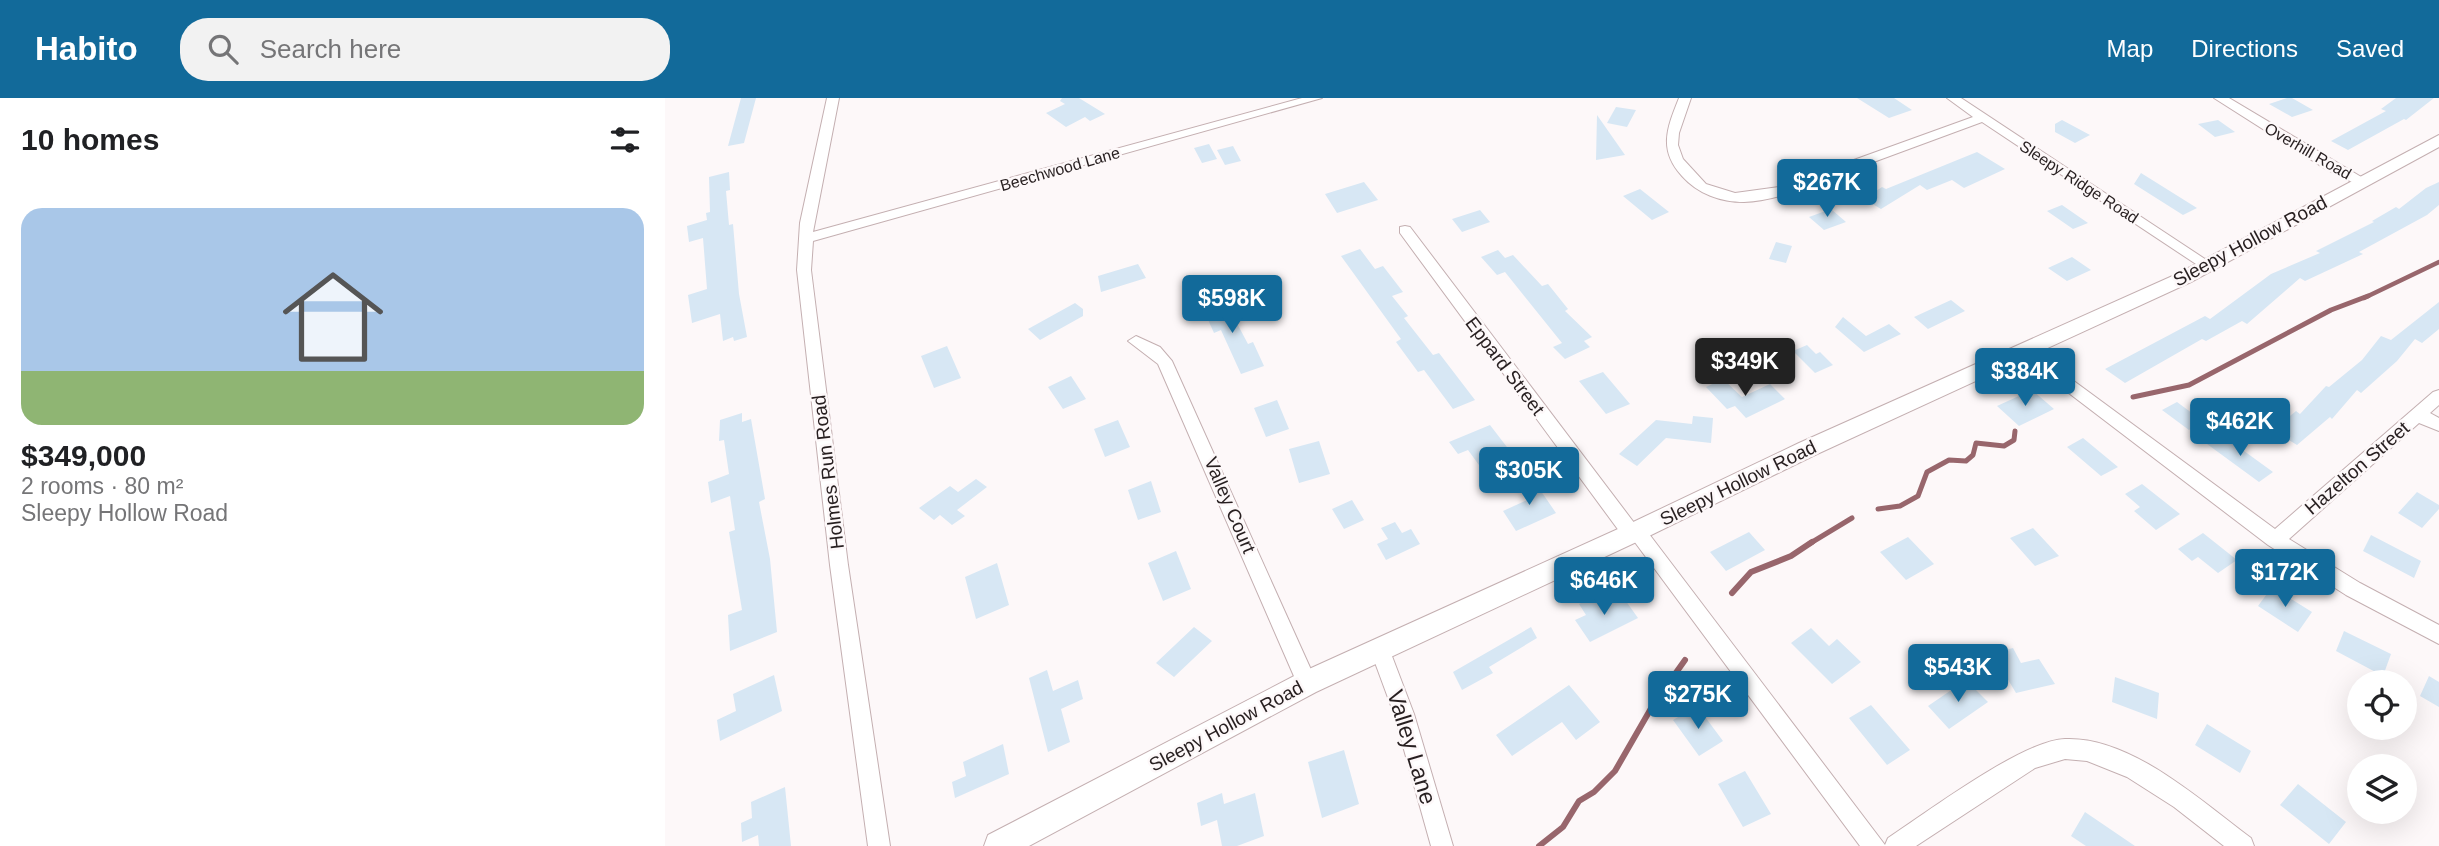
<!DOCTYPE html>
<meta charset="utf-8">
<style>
body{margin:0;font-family:Helvetica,sans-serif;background:#f2f2f2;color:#202124;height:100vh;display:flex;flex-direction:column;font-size:26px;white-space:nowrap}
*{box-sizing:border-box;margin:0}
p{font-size:23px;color:#757577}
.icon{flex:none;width:38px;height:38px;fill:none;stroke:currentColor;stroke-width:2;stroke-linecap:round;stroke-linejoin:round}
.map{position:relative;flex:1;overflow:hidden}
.details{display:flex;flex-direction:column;background:#fff;width:665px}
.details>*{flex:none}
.fabs{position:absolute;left:1682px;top:572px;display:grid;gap:14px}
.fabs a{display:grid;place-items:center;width:70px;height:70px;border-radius:50%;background:#fff;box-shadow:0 7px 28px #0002;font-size:35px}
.price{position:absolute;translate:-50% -60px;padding:0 16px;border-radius:7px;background:#126a9a;color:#fff;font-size:23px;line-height:46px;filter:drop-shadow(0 2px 4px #0008)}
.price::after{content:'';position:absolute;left:50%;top:42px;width:21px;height:16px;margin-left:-10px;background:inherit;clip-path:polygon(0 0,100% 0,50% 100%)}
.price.current{background:#222;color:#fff}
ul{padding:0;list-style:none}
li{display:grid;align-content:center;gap:14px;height:371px;padding:0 21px}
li+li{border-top:2px solid #e0e0e0}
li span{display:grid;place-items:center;height:217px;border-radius:21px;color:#555}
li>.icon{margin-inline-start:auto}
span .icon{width:126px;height:126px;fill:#fffc;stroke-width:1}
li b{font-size:30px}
h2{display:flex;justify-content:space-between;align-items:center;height:84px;padding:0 21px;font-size:30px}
header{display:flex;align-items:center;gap:42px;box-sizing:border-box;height:98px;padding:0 35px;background:#126a9a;color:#fff}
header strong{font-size:33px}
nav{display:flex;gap:38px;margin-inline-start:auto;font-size:24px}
.search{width:490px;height:63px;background:#f2f2f2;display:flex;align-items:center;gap:18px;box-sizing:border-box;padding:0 24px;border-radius:28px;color:#757577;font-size:26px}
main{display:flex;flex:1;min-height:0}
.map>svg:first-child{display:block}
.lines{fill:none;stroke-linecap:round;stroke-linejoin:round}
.stream-far2{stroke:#98666c;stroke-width:4.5}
.stream-far1{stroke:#98666c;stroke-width:5}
.stream{stroke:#98666c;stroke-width:6}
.building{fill:#d7e7f4}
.minor-casing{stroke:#c4afb1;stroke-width:2}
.major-casing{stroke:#c4afb1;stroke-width:2}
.minor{fill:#fff;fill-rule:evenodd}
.major{fill:#fff;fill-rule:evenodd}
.labels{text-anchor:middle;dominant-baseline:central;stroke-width:5;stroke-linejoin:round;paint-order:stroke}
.far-street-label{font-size:16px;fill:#271f20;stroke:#fdf8f9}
.street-label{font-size:19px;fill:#271f20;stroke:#fdf8f9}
.near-street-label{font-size:23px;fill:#271f20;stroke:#fdf8f9}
</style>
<header>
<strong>Habito</strong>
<div class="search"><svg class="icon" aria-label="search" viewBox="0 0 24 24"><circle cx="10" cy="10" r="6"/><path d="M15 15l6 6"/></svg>Search here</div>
<nav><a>Map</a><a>Directions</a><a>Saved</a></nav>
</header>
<main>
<section class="details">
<h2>10 homes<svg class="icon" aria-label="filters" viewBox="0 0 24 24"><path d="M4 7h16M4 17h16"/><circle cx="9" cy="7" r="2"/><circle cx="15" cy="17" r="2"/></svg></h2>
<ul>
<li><span style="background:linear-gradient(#a9c7e8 75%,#8fb573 0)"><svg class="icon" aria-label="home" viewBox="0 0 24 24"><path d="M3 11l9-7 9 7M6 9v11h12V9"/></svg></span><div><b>$349,000</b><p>2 rooms · 80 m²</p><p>Sleepy Hollow Road</p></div></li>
</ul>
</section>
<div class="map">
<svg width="1774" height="748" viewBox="0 0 1774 748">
<rect width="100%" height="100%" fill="#fdf8f9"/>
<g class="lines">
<path class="stream-far2" d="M1699,200L1774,164"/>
<path class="stream-far1" d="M1468,299L1524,287L1666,212L1703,198
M1213,411L1235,408L1253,398L1262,374L1284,362L1301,363L1308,357L1311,345L1339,348L1349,342L1350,333
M1144,446L1187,420"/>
<path class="stream" d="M1067,495L1086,474L1126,458L1147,444
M874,748L898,729L914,703L929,694L950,673L988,607L1020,562"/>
</g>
<path class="building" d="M76,0H91L79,45L63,48Z
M397,0H414L440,16L425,23L420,19L401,29L381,15L400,6L395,3Z
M1192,0H1229L1247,12L1224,20Z
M1622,0H1627L1648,12L1627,19L1604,6Z
M1731,0H1769L1741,22L1739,21L1683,52L1666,43L1721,13L1716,11Z
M951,9L971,12L962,29L942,25Z
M932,17L960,57L931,62Z
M1397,22L1425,37L1410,45L1390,34V26Z
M1553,22L1570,34L1550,39L1533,26Z
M544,46L552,61L537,65L529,50Z
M568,48L576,63L560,67L552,52Z
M1312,54L1340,71L1299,90L1287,82L1262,92L1255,87L1216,111L1199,101L1217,89L1221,91Z
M64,74L65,92L61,93L64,127L68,126L74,196L82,239L69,243L68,239L58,243L55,216L27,225L23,197L42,191L38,140L24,144L22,128L42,122L41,115L45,114L44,79Z
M1476,75L1532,110L1518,117L1469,86Z
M699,84L713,102L672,115L660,96Z
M1774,84V107L1762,117L1694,154L1698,156L1640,183L1635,180L1582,226L1577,223L1541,243L1537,241L1460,285L1440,271L1540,218L1545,221L1606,176L1655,155L1651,153L1709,124L1707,123L1731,109L1734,111L1761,90Z
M975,91L1004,114L987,122L958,98Z
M1397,107L1423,125L1408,131L1382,113Z
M1166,111L1181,124L1159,132L1144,119Z
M815,112L825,124L797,134L787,121Z
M1111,144L1127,148L1121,165L1104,161Z
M695,151L710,171L718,168L738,194L727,198L743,218L739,220L768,257L774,255L810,302L788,311L759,272L753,274L731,244L736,241L676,158Z
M833,152L840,160L848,157L877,188L883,186L903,211L900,213L927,239L919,243L925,249L900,261L888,249L897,245L840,174L832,177L816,159Z
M1407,159L1426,172L1402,183L1383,170Z
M473,166L481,180L436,194L433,178Z
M558,199L583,246L588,244L599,268L576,276L556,232L549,235L536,206Z
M1286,202L1300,213L1263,231L1249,219Z
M1774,204V231L1757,245L1750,241L1732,263L1696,295L1692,292L1667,321L1665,319L1632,347L1608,332L1631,313L1635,316L1661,288L1664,289L1697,262L1716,238L1726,242Z
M410,205L418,211V218L375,242L363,231Z
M1178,219L1201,238L1224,226L1236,236L1199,254L1170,229Z
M1142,247L1151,256L1155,254L1168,267L1150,275L1128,253Z
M282,248L296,280L269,290L256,258Z
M1055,248L1067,259L1053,265L1042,254Z
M938,274L965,306L941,316L914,283Z
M406,278L421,301L398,311L383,289Z
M1058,281L1077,299L1105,286L1120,301L1081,320L1070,308L1062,311L1041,289Z
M1367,292L1389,311L1354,328L1332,308Z
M612,302L624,331L601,339L589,310Z
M1512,304L1539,324L1524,332L1497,312Z
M77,315V324L86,321L100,401L94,404L105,461L112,534L65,553L63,517L77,512L64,434L70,432L65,398L46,405L43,384L64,376L59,342L54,343L55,322Z
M1028,318L1048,320L1046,345L1001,340L972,368L954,356L991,322L1027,326Z
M453,322L465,349L440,359L429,331Z
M825,327L845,353L830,360L838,371L822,378L803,352L793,356L784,344Z
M1556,337L1568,345L1608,374L1594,384L1542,346Z
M1418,340L1453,369L1436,378L1402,349Z
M654,343L665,376L634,385L624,351Z
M867,380L891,415L851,433L838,413L862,402L851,387Z
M311,381L322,389L292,412L300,418L287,427L275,417L269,422L254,410L285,388L293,394Z
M486,383L496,414L473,422L463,392Z
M1477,386L1515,416L1491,432L1469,413L1475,409L1460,396Z
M1752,394L1774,407V411L1757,430L1733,415Z
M687,402L699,422L679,431L667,411Z
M730,424L737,435L746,431L755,446L721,462L712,446L723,441L716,430Z
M1368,430L1394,458L1370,468L1345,440Z
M1084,434L1100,452L1061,473L1045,454Z
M1538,435L1572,462L1553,475L1533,459L1527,463L1513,451Z
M1706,437L1756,463L1749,480L1698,453Z
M1243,439L1269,466L1241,482L1215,454Z
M511,453L526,491L498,503L483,465Z
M332,465L344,507L311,521L300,479Z
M1607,489L1647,514L1633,534L1593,508Z
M934,496L941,507L958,499L973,520L925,544L910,522L921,517L914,506Z
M529,529L547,543L509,579L491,565Z
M866,529L872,540L824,569L828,575L797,592L788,574Z
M1146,530L1164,548L1172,541L1196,564L1167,586L1126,545Z
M1679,533L1726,556L1718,578L1671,553Z
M1348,550L1356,565L1374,561L1390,586L1351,595L1327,555Z
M382,572L388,593L413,582L418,601L396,611L405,644L383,654L364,580Z
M109,577L117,613L55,643L52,622L71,613L68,596Z
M1764,578L1774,584V609L1755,598Z
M1450,579L1494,595L1492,621L1447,604Z
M1301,582L1323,604L1284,631L1263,608Z
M904,587L935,624L911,642L897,624L847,658L831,637Z
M1206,607L1245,652L1222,667L1184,620Z
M1032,608L1058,643L1034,658L1008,622Z
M1542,626L1586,653L1575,675L1530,647Z
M338,646L344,676L290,700L287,684L301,678L298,664Z
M679,652L694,706L657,720L643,664Z
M1080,673L1106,716L1078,729L1053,686Z
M1633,686L1681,724L1664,746L1615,707Z
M120,689L126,748H94L93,737L77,744L76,725L87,720L86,704Z
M557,695L559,706L590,695L599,738L572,748H557L552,722L536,728L532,705Z
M1420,714L1470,748H1421L1406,738Z"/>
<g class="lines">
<defs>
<path id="minor" d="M162,0H174L148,134L637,0H657L148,143L146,172L183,467L225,748H203L165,467L132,172L135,125Z
M1014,0H1026L1014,35L1013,47L1018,61L1041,86L1070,95L1114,89L1308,19L1282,0H1296L1549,167L1542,172L1537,170L1317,24C1270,41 1223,59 1176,76C1145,87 1113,103 1079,104C1056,104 1033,96 1017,78C993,52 1002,30 1014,0Z
M1549,0H1564L1703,83L1696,87L1691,86L1659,70Z
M740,128L745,129L970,426L978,428L1220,747L1223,740C1261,715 1358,642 1400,641C1466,638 1536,703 1586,740L1589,748H1559L1509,709L1462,679L1422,663L1400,661L1370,670L1251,748H1195L969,443L960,441L735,135V129Z
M471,238L495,249L507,263L652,585L649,592L642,594L635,592L493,266L463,243Z
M1360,247L1610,431L1768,294L1774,292V307L1765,315L1774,320V333L1754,325L1624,441L1695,485L1774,527V546L1681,497L1603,447L1354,257L1352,253L1354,249Z
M715,542L722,545L749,616L788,748H766L729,616L705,551L708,545Z"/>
<path id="major" d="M1774,37V49L1526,184L1150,357L980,440L651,594L364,748H319L323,737L633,576L964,426L1134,345L1512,176Z"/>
</defs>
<use href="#minor" class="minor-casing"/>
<use href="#major" class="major-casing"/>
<use href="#minor" class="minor"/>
<use href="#major" class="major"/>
</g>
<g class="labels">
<g class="far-street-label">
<text transform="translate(1643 53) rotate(30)">Overhill Road</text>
<text transform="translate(395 71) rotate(-16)">Beechwood Lane</text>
<text transform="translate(1414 84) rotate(33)">Sleepy Ridge Road</text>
</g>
<g class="street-label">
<text transform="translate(1585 143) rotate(-28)">Sleepy Hollow Road</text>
<text transform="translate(840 268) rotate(53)">Eppard Street</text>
<text transform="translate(1692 370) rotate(-41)">Hazelton Street</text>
<text transform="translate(163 374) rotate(-97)">Holmes Run Road</text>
<text transform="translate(1073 385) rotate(-26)">Sleepy Hollow Road</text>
<text transform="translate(565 407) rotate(67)">Valley Court</text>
<text transform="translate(561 628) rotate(-28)">Sleepy Hollow Road</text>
</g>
<g class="near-street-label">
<text transform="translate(747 649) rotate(73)">Valley Lane</text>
</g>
</g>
</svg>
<div class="fabs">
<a><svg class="icon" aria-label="locate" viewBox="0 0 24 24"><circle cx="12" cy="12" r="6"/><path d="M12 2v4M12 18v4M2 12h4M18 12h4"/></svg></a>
<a><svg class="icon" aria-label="layers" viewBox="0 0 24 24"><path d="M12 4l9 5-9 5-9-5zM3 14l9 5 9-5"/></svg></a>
</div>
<b class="price" style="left:1162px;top:121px">$267K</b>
<b class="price" style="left:567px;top:237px">$598K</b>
<b class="price current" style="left:1080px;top:300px">$349K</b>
<b class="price" style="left:1360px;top:310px">$384K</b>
<b class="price" style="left:1575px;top:360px">$462K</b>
<b class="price" style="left:864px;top:409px">$305K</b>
<b class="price" style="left:1620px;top:511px">$172K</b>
<b class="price" style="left:939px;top:519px">$646K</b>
<b class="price" style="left:1293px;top:606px">$543K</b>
<b class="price" style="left:1033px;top:633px">$275K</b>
</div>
</main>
